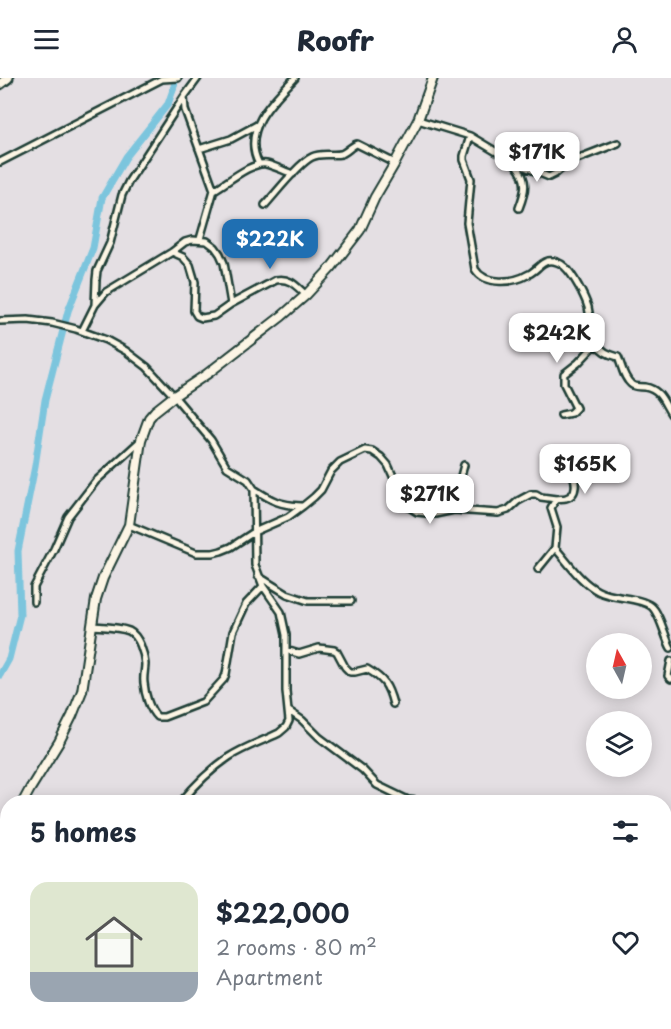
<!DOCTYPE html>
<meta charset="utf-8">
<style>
body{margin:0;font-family:"Playpen Sans",sans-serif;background:#f6f6f7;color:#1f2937;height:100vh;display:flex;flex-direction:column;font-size:22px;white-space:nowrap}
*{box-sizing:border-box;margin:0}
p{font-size:20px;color:#747a83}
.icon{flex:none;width:33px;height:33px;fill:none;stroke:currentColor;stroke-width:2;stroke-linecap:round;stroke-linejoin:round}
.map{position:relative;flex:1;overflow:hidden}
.side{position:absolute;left:0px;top:717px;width:672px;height:234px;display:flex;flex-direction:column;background:#fff;border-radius:24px 24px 0 0;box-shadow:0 3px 15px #0003}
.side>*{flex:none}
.needle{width:39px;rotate:352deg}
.fabs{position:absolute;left:586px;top:555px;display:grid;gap:12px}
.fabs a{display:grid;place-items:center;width:66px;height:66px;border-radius:50%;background:#fff;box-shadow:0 3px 15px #0003;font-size:30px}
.price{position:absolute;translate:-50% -51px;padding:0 14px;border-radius:12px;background:#fff;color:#222;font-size:20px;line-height:39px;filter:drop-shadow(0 2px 3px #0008)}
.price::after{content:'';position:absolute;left:50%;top:36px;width:18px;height:14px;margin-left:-9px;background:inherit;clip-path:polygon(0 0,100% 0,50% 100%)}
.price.on{background:#1f6fb2;color:#fff}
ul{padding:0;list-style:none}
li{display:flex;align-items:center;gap:18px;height:150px;padding:0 30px}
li+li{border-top:2px solid #e0e1e3}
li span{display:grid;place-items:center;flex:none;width:168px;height:120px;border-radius:18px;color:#555}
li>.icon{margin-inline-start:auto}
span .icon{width:72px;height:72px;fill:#fffc;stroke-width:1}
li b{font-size:26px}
h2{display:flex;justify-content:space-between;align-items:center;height:72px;padding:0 30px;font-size:26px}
header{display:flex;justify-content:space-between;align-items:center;height:78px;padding:0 30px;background:#fff;font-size:27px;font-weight:800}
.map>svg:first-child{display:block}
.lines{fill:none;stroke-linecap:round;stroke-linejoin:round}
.canal{stroke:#7cc5dd;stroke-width:7}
.street-casing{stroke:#1f3d34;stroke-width:10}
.secondary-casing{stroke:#1f3d34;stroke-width:12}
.primary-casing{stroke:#1f3d34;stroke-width:13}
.street{stroke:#fcf5e5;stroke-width:5}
.secondary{stroke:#fcf5e5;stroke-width:8}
.primary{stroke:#fcf5e5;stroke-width:8}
</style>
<header><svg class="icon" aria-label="menu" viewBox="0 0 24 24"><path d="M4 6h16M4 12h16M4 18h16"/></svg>Roofr<svg class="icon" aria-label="person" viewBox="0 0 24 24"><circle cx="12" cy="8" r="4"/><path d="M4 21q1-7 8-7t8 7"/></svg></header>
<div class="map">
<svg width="671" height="951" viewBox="0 0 671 951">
<rect width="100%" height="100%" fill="#e4dfe3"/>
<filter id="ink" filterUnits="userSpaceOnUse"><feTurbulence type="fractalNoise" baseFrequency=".0167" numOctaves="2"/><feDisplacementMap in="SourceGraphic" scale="12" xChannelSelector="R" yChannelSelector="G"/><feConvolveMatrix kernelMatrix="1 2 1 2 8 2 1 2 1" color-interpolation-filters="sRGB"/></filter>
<g filter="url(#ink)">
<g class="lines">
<path class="canal" d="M0,597L9,581L20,537L18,473L35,388L45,322L68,233L93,170L102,120L126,79L168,26L173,12L176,0"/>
<defs>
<path id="street" d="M184,19L185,32L214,112L200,161
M418,42L470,58L515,85L549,99L555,96L569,84L618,65
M470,58L464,78V82L471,101L467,145L475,191C485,208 514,205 529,196C536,193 540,185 548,183C554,182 561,185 565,189C573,196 585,219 588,229C593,253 589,272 618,279C622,288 623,299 631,306C635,310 639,308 645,309C661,312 663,324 671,336
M199,71L231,61L257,47
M0,84L162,1L178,0
M259,86C241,52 273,22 295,0
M516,87C528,102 526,112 519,130
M214,112C227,105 251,84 266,86C275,88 284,93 293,96
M265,127C276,115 299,85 312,79C322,74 331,78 341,76C347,74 351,68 357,66L395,85
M172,174L183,179L190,187L195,204L194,233L197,238L202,240L214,238L231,226L276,202C290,199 297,209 306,217
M95,227L96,202L97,193L110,165L122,117L129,103L184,19L198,0
M0,243L28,242L52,245L76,251L106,262L126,273L147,289L174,318L211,362L227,389L248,402L254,411L255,487L263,508L281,534L286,557V613L289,643L286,649L279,655C263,663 244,669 229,679C210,692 195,707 181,724
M82,253L95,227L106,214L172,174L185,164L192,162L207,163L215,169L220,176L224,185L231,226
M561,337L571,335L576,330L564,306V296L578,285L596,266
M254,411C272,423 280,427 301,428
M556,421C559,420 563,421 566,420C578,417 577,401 570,394
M454,432L452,417L453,412L460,402L464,387
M129,447L196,475H213L221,473L231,469L254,454L288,439L303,428L314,419L321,412L331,393L340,384L365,372L372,373L381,379L388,387L406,427L417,434L435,436L454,432L498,435L508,432L518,423L531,416H536L541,419L556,421L551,430L557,449L555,470L538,491
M555,470C568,484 580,504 598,513C613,521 639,519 651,528C660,535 665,560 671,570
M258,498L287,516L308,523H351
M34,524V509L54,471L68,439L96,403L140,363
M92,548C103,549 118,549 129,553C139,558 144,575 145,586C145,592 143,598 144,605C145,616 149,631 157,639H164L203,624L224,601L226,596L233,554L246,526L263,508
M286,572L299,576L319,570L334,572L337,574L345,589L350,594H355L367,591C384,601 388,607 393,626
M671,583L668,598L671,601
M289,633L302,642L319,659L363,692L377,707L408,722L425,724
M664,860L671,863
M664,927L671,921
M0,944L8,941
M62,944L64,951
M134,944L138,951
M644,944L653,951"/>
<path id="secondary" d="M23,724L30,711L59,664L72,638L82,613L96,521L103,500L129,447L141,362L149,340L155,333L174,318L207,296L282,238L306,217L331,190L360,152L375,119L395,85L418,42L433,0
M0,811L8,783
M0,897L8,926
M10,944V951"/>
<path id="primary" d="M0,6L8,0"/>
</defs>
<use href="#street" class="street-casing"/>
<use href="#secondary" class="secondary-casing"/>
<use href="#primary" class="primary-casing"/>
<use href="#street" class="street"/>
<use href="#secondary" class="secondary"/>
<use href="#primary" class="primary"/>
</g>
</g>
</svg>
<div class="fabs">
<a><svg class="needle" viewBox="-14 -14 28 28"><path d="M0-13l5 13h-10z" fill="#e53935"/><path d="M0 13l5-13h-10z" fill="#747a83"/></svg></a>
<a><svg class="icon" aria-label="layers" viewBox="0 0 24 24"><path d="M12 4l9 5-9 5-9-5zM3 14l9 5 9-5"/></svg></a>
</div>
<b class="price" style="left:537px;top:105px">$171K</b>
<b class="price on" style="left:270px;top:192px">$222K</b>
<b class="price" style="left:557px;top:286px">$242K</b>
<b class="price" style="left:585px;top:417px">$165K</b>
<b class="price" style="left:430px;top:447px">$271K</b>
<section class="side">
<h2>5 homes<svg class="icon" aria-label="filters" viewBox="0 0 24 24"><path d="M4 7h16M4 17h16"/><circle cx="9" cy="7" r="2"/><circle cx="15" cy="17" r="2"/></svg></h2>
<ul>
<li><span style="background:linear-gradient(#dfe7d0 75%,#9aa5b1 0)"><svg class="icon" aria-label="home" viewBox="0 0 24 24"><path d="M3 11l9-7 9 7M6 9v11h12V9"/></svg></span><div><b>$222,000</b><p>2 rooms · 80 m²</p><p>Apartment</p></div><svg class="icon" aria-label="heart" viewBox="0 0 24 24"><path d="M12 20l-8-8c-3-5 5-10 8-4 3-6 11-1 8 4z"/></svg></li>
</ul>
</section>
</div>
